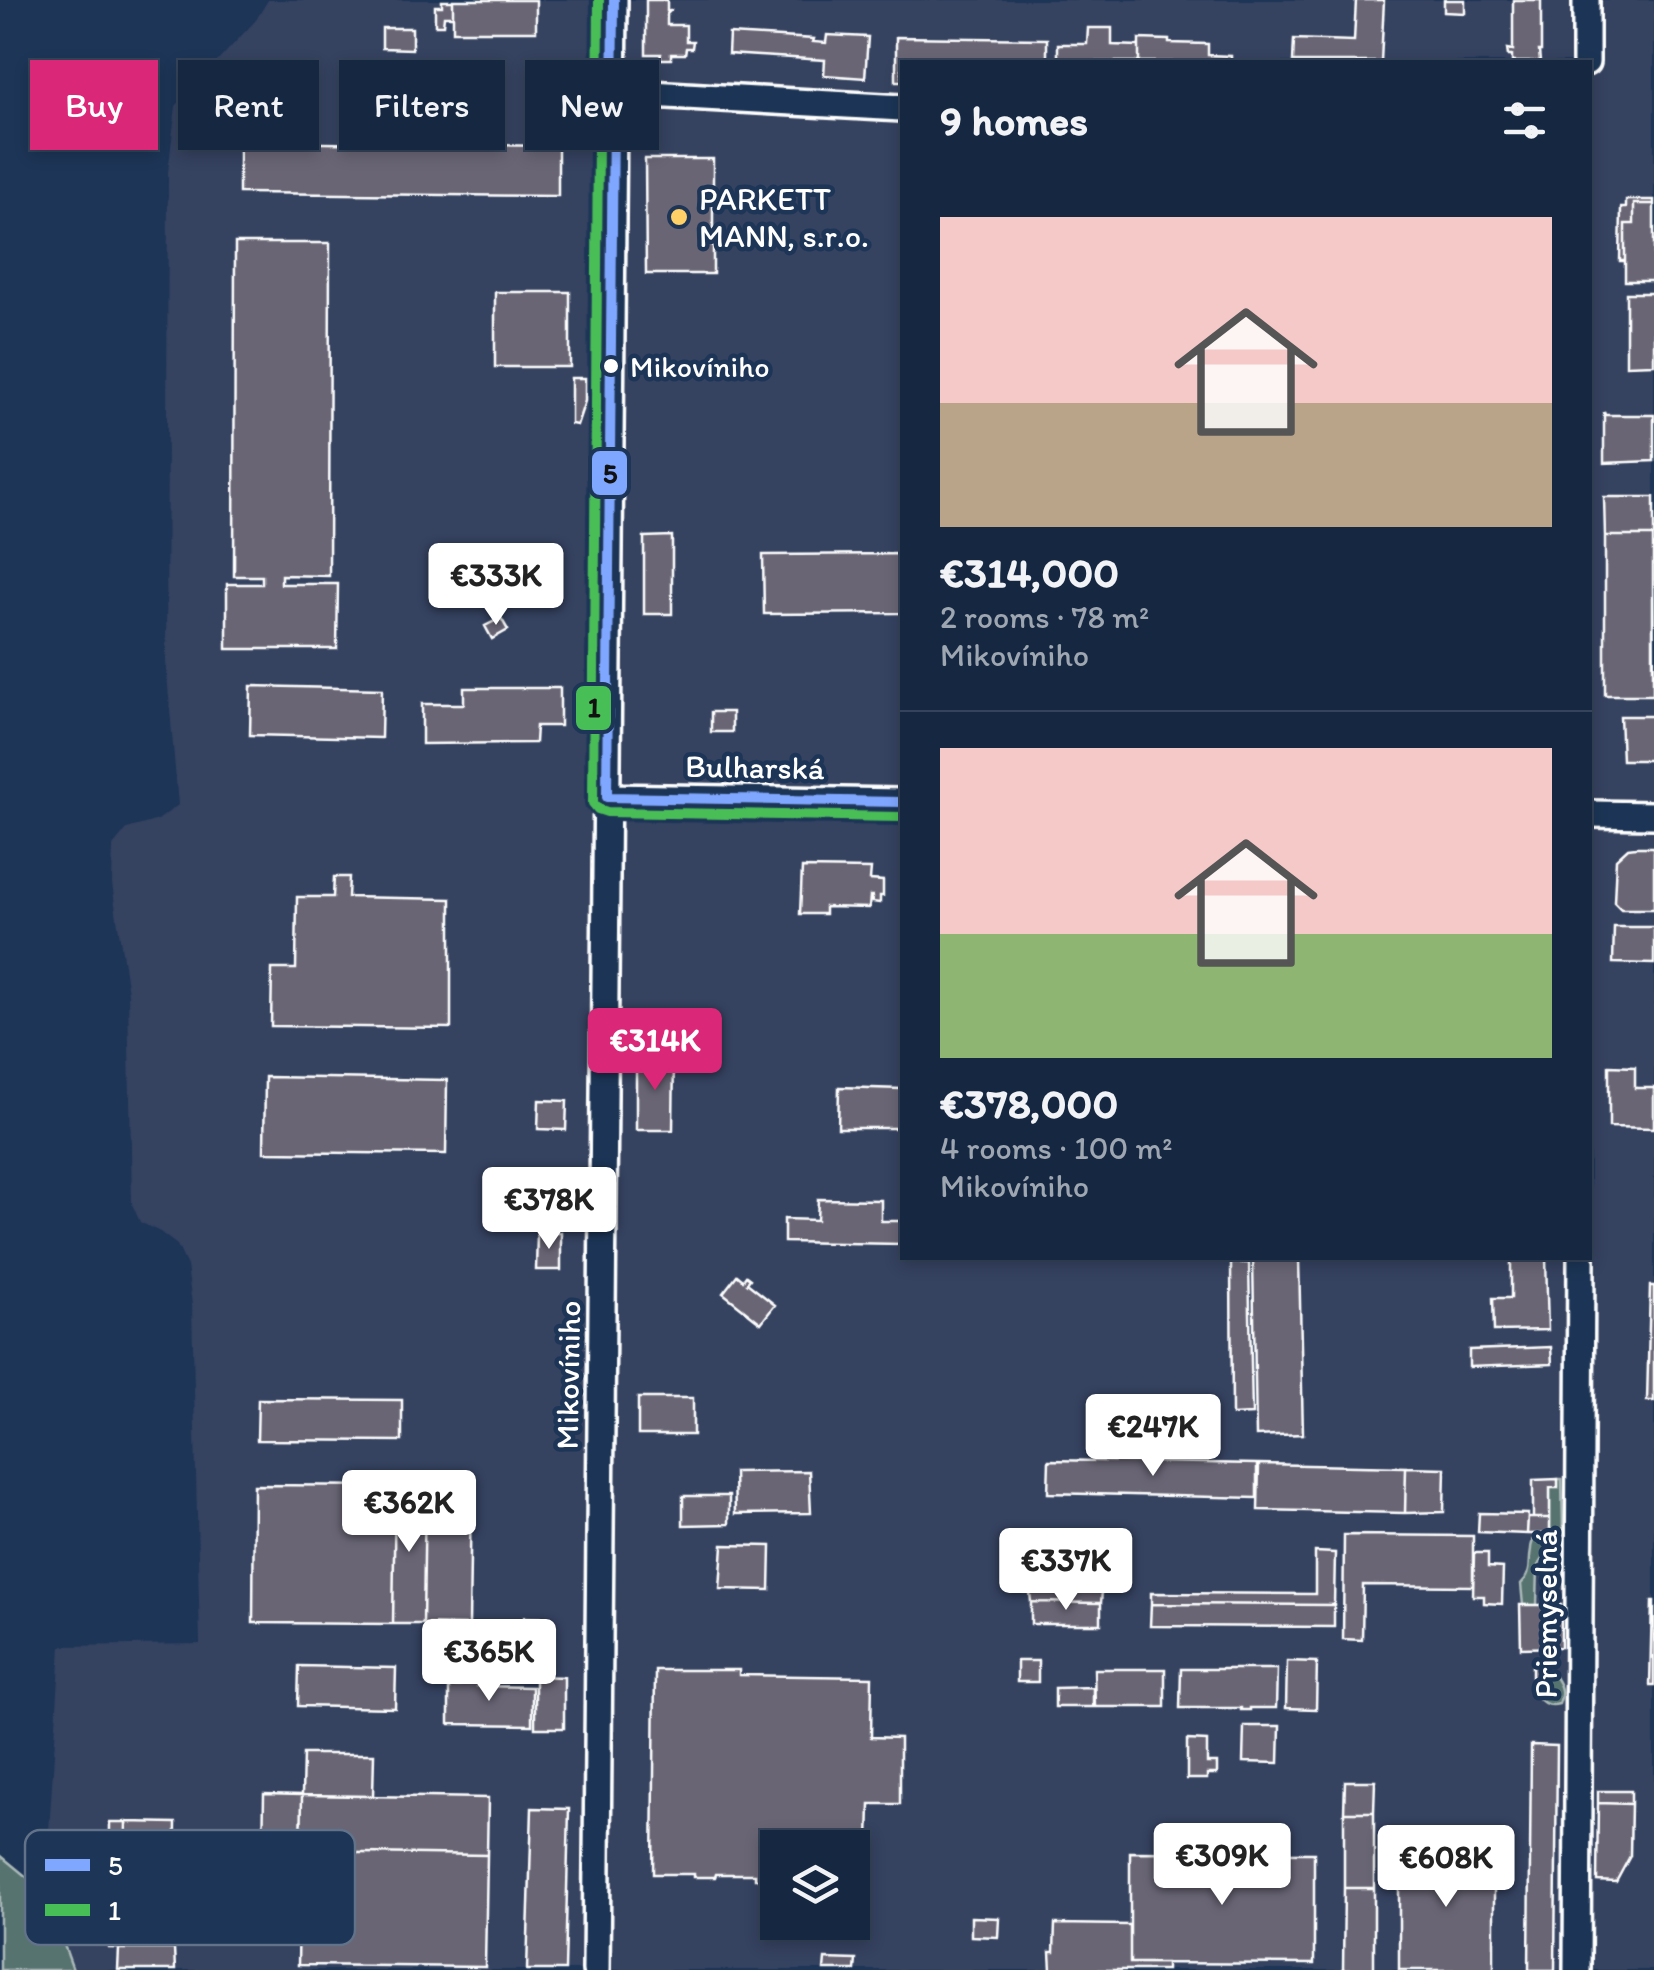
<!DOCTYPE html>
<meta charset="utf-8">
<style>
body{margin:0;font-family:Itim,sans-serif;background:#23344c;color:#f1f3f6;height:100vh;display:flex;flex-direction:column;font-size:38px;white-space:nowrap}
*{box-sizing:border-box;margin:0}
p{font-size:32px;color:#9ea6b1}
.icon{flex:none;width:55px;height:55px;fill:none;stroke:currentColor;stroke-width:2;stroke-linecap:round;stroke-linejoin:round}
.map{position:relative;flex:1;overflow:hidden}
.sheet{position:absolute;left:900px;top:60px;width:692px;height:1200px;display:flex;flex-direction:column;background:#162841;border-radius:0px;box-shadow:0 5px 15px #0003,0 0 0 2px #35445a}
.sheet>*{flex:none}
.guide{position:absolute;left:30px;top:60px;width:720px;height:90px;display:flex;gap:20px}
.fabs{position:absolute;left:760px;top:1830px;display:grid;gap:20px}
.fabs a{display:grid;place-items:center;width:110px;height:110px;border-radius:0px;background:#162841;box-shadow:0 5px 15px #0003,0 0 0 2px #35445a;font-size:50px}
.price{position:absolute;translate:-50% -85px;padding:0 22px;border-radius:10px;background:#fff;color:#222;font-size:32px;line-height:65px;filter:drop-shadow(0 2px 5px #0008)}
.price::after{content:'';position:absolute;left:50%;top:60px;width:30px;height:22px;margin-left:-15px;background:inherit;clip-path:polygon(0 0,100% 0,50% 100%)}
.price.active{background:#db2777;color:#fff}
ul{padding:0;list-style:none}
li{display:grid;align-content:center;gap:20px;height:530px;padding:0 40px}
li+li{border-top:2px solid #35445a}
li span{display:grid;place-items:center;height:310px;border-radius:0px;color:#555}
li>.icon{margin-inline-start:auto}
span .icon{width:180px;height:180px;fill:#fffc;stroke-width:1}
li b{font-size:42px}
h2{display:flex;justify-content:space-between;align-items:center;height:120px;padding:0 40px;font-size:42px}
.tag{padding:0 35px;border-radius:0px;background:#162841;box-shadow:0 5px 15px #0003,0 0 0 2px #35445a;font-size:35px;line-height:90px}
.tag.active{background:#db2777;color:#fff}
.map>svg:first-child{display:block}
.built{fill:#344360;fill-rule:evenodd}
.green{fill:#577370;stroke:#abb9b8;stroke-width:2.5}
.building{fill:#696575;stroke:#fff;stroke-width:2.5}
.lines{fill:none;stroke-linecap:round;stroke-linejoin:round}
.minor-casing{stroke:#fff;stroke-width:32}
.minor{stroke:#1d3557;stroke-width:25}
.bus-1-casing{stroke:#1d3557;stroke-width:18}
.bus-2-casing{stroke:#1d3557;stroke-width:18}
.bus-1{stroke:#80a7ff;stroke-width:10}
.bus-2{stroke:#48be56;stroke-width:10}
.poi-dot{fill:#ffd166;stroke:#1d3557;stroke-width:4}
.bus-dot{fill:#fff;stroke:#1d3557;stroke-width:4}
.labels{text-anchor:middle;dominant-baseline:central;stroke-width:9;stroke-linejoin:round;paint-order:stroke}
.bus-label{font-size:30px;fill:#fff;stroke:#1d3557;text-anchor:start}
.poi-label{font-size:32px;fill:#fff;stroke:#1d3557;text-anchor:start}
.street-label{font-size:32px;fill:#fff;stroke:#1d3557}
.key{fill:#1d3557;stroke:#617289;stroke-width:2.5}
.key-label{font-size:28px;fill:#fff}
.line-badge{stroke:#1d3557;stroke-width:4}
.pale-badge-label{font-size:28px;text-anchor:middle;font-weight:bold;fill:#111}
</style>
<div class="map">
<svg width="1654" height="1970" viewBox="0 0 1654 1970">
<rect width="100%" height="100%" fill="#1d3557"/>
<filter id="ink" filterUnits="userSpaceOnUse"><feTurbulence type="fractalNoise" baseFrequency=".01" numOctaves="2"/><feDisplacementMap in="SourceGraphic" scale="20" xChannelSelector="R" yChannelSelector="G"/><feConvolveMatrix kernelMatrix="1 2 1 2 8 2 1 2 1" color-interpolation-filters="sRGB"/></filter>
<g filter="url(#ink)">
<path class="built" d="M268,0H1654V1970H73L45,1892L61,1646L200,1644L192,1305L187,1266L177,1245L160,1232L140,1222L132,1204L128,993L112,884L113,846L127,829L158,820L178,805L166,662L168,172L176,106L256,20ZM902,62H1590V1258H902ZM778,1848H852V1922H778Z"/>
<path class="green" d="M1558,1479H1562L1563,1533L1538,1566L1537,1605H1523L1521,1584C1533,1572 1528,1564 1531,1549C1531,1544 1534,1539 1535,1534H1550V1488L1558,1487Z
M1543,1674H1553C1560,1684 1564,1691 1559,1704C1545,1708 1540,1700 1532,1690V1684H1544Z
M0,1855L45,1892L73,1970H0Z"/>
<path class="building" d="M536,0V31H453V0Z
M646,0H667V11H670L667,14V25H686V41H693L692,48H686L685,54H671V59H660L661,54H646Z
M1356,0H1384L1381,62H1293L1294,39L1354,41Z
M1444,0H1465V13L1444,12Z
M1513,0H1541V51H1539L1540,62H1512V56H1508L1507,49L1513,50Z
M442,1H453V16H444L443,25H435V6H442Z
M382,28H412V49L382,48Z
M1088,28H1112V45L1139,46V62H1058V44H1087Z
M729,34L814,39L813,42L826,43L827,35L868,37L865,78L824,75L825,60L728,54Z
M896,37L1047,39V62H902V81H896Z
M1139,39L1169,40V43L1208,44V55L1231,56V62H1139Z
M239,142L558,146V196L239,193Z
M645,159H713V274H646Z
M1626,200H1654V204H1634V224H1625V261H1620L1621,208H1626Z
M1634,204H1654V281H1625V224H1634Z
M235,243H330L329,576L281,575V584H338L337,649H227V584H262V576H234Z
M495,292H570V367H495Z
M1626,293H1654V364L1626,365Z
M571,378H585V401L577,425L571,424Z
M1604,412L1605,415H1654V461L1604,463Z
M1604,497H1654V536H1605Z
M672,536V614H644V537Z
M1605,536H1653V695H1605Z
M1653,536L1654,695H1653Z
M902,554V613L764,614L763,555Z
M501,618L508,630L492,639L485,626Z
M251,686L382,689L381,738L250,735Z
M464,688H560V726H536L535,743L422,744V704H464Z
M711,712H732V732H711Z
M1620,716H1654V760H1622Z
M1636,847H1654V909H1621L1614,902L1616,859L1628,848Z
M802,868L871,869L870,880L883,881V896H880V903L872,902V896H870L869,908L825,907V914H800Z
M334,877H349L348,897L451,899V1028L271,1026L272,969H296L297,897H333Z
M1614,927H1654V964L1613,963Z
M636,1056L674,1057L673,1130H636Z
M1609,1066L1635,1067V1088H1654V1128L1609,1127Z
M265,1077L447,1080L446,1154L264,1152Z
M839,1087L902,1089V1128H838Z
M539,1100L567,1101L566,1130L538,1129Z
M818,1199L881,1200V1221H902V1244L784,1242V1219L817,1220Z
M537,1233H561V1270H536Z
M1253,1258H1299L1303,1434L1256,1436Z
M1511,1258H1546L1548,1330L1494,1331L1493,1298H1511Z
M1231,1263H1249L1252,1414L1232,1415Z
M737,1275L743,1280L746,1276L750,1279L747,1283L775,1305L761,1323L723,1293Z
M1650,1286H1654V1401H1647Z
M1551,1347L1552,1364L1469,1367V1350Z
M638,1398H693V1435H638Z
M258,1399L402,1400V1441L257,1440Z
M1049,1460L1257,1464V1498L1048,1493Z
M1259,1464L1406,1467L1405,1513L1258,1510Z
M1406,1467L1445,1468L1444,1512L1405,1513Z
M809,1471L811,1513L735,1514L734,1472Z
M425,1475L466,1477V1487L425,1486Z
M1558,1479V1488H1550V1518H1533V1480Z
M254,1485L395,1486L393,1624L253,1623Z
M395,1486H425L423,1624H393Z
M425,1486L471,1487L469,1625L423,1624Z
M683,1496H729V1524L683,1525Z
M1479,1513L1528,1514L1527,1534L1478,1532Z
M1528,1518H1550V1534H1527Z
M1025,1535L1058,1536L1059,1592L1102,1591L1101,1603L1031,1602L1030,1592H1024Z
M1344,1535L1473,1536V1586L1363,1585L1362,1640L1343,1639Z
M723,1545L771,1546L770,1590L720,1589Z
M1315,1552L1335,1553L1334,1605L1151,1604V1593L1315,1594Z
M1474,1553H1488V1567L1503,1568L1502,1604L1484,1603V1596H1473Z
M1652,1601H1654V1685H1650Z
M1031,1602L1101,1603V1624H1031Z
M1151,1604L1334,1605V1627L1150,1626Z
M1520,1605H1561V1647L1521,1648Z
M524,1617L548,1618L547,1628H524Z
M1017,1661H1038V1682H1017Z
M1287,1661L1317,1662L1316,1709L1286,1708Z
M1536,1662L1543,1670L1544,1685L1532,1684V1666Z
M299,1666L396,1668L395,1708L298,1706Z
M1094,1669H1165V1707H1095Z
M1181,1669H1277L1276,1708H1250V1710H1241V1708H1180Z
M655,1670H739V1675L872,1677L871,1737L900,1738V1804H870L867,1916H852V1848H778V1915H768V1874H764V1879H755V1874H716L715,1877H694V1874H653Z
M460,1673H478L477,1686L532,1687V1725L449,1724V1686H459Z
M535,1676L564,1677V1728H535Z
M1093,1687V1707H1055V1688Z
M1244,1726H1280L1279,1763L1243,1762Z
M1187,1740L1207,1741V1763H1217V1774H1207V1779H1187Z
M1531,1745L1557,1746L1555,1970H1529Z
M303,1754H374L373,1796L302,1795Z
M1345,1781H1375L1374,1812H1344Z
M1598,1791H1631V1804L1598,1803Z
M264,1794L302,1795L301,1852L487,1855L485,1967L298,1965L299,1912H262Z
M302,1795L488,1798L487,1855L301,1852Z
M1598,1803L1631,1804L1630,1856L1616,1882L1597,1881Z
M532,1808L569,1809L565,1970H527Z
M1344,1812H1374V1888H1344Z
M110,1822H126L125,1889H175L174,1949L109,1948Z
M126,1822L176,1823L175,1889H125Z
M1399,1849H1494V1970H1399Z
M1130,1852L1314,1853V1964L1130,1963Z
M1344,1888H1374V1970H1343Z
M971,1917L999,1918L998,1937L971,1936Z
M1055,1924L1130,1925V1963H1166V1970H1051L1050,1952H1054Z
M119,1949H174L175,1970H118Z
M825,1959L856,1960L855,1970H824Z"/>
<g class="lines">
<defs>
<path id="minor" d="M1586,0V62
M613,95L632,93L902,108
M607,797L902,802
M1590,814L1654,815
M596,1970L614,0
M1577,1970L1581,1258"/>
</defs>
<use href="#minor" class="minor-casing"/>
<use href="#minor" class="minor"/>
<defs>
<path id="bus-1" d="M607,797L614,0
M607,797L902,802"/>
<path id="bus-2" d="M599,0L593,803L598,809L607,812L902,817"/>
</defs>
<use href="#bus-1" class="bus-1-casing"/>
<use href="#bus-2" class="bus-2-casing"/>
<use href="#bus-1" class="bus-1"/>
<use href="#bus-2" class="bus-2"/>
</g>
</g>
<circle class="poi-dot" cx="679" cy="217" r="10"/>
<circle class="bus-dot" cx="611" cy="366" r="9"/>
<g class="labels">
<g class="bus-label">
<text x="630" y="366">Mikovíniho</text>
</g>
<g class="poi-label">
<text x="699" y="199">PARKETT<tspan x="699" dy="37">MANN, s.r.o.</tspan></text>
</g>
<g class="street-label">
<text transform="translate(755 767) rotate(1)">Bulharská</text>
<text transform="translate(568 1375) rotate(-89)">Mikovíniho</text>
<text transform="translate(1546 1614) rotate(-90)">Priemyselná</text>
</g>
</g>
<rect x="25" y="1830" width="330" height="115" rx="15" class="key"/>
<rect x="45" y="1859" width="45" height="12" fill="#80a7ff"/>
<rect x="45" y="1904" width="45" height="12" fill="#48be56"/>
<g class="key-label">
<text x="108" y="1875">5</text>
<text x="108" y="1920">1</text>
</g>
<g class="line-badge">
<rect x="590" y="449" width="39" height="48" rx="10" fill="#80a7ff"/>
<rect x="574" y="684" width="39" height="48" rx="10" fill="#48be56"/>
</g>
<g class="pale-badge-label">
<text x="610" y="483">5</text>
<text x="594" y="717">1</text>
</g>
</svg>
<div class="fabs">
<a><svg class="icon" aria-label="layers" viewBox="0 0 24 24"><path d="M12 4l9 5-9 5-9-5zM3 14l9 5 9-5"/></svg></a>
</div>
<b class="price" style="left:496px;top:628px">€333K</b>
<b class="price active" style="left:655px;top:1093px">€314K</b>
<b class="price" style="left:549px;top:1252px">€378K</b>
<b class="price" style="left:1153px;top:1479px">€247K</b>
<b class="price" style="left:409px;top:1555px">€362K</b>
<b class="price" style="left:1066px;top:1613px">€337K</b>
<b class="price" style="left:489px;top:1704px">€365K</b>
<b class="price" style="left:1222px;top:1908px">€309K</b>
<b class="price" style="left:1446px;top:1910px">€608K</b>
<div class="guide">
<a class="tag active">Buy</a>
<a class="tag">Rent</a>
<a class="tag">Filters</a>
<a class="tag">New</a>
</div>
<section class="sheet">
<h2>9 homes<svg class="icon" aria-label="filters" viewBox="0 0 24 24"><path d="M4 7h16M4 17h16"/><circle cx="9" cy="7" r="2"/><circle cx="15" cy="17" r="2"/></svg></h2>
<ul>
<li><span style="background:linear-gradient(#f6c9c9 60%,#b9a48a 0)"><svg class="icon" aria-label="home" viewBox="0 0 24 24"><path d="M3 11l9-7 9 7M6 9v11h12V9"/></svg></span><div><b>€314,000</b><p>2 rooms · 78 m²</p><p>Mikovíniho</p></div></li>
<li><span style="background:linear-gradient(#f6c9c9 60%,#8fb573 0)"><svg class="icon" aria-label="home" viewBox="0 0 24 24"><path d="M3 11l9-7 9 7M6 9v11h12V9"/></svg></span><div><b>€378,000</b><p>4 rooms · 100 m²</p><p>Mikovíniho</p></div></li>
</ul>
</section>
</div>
